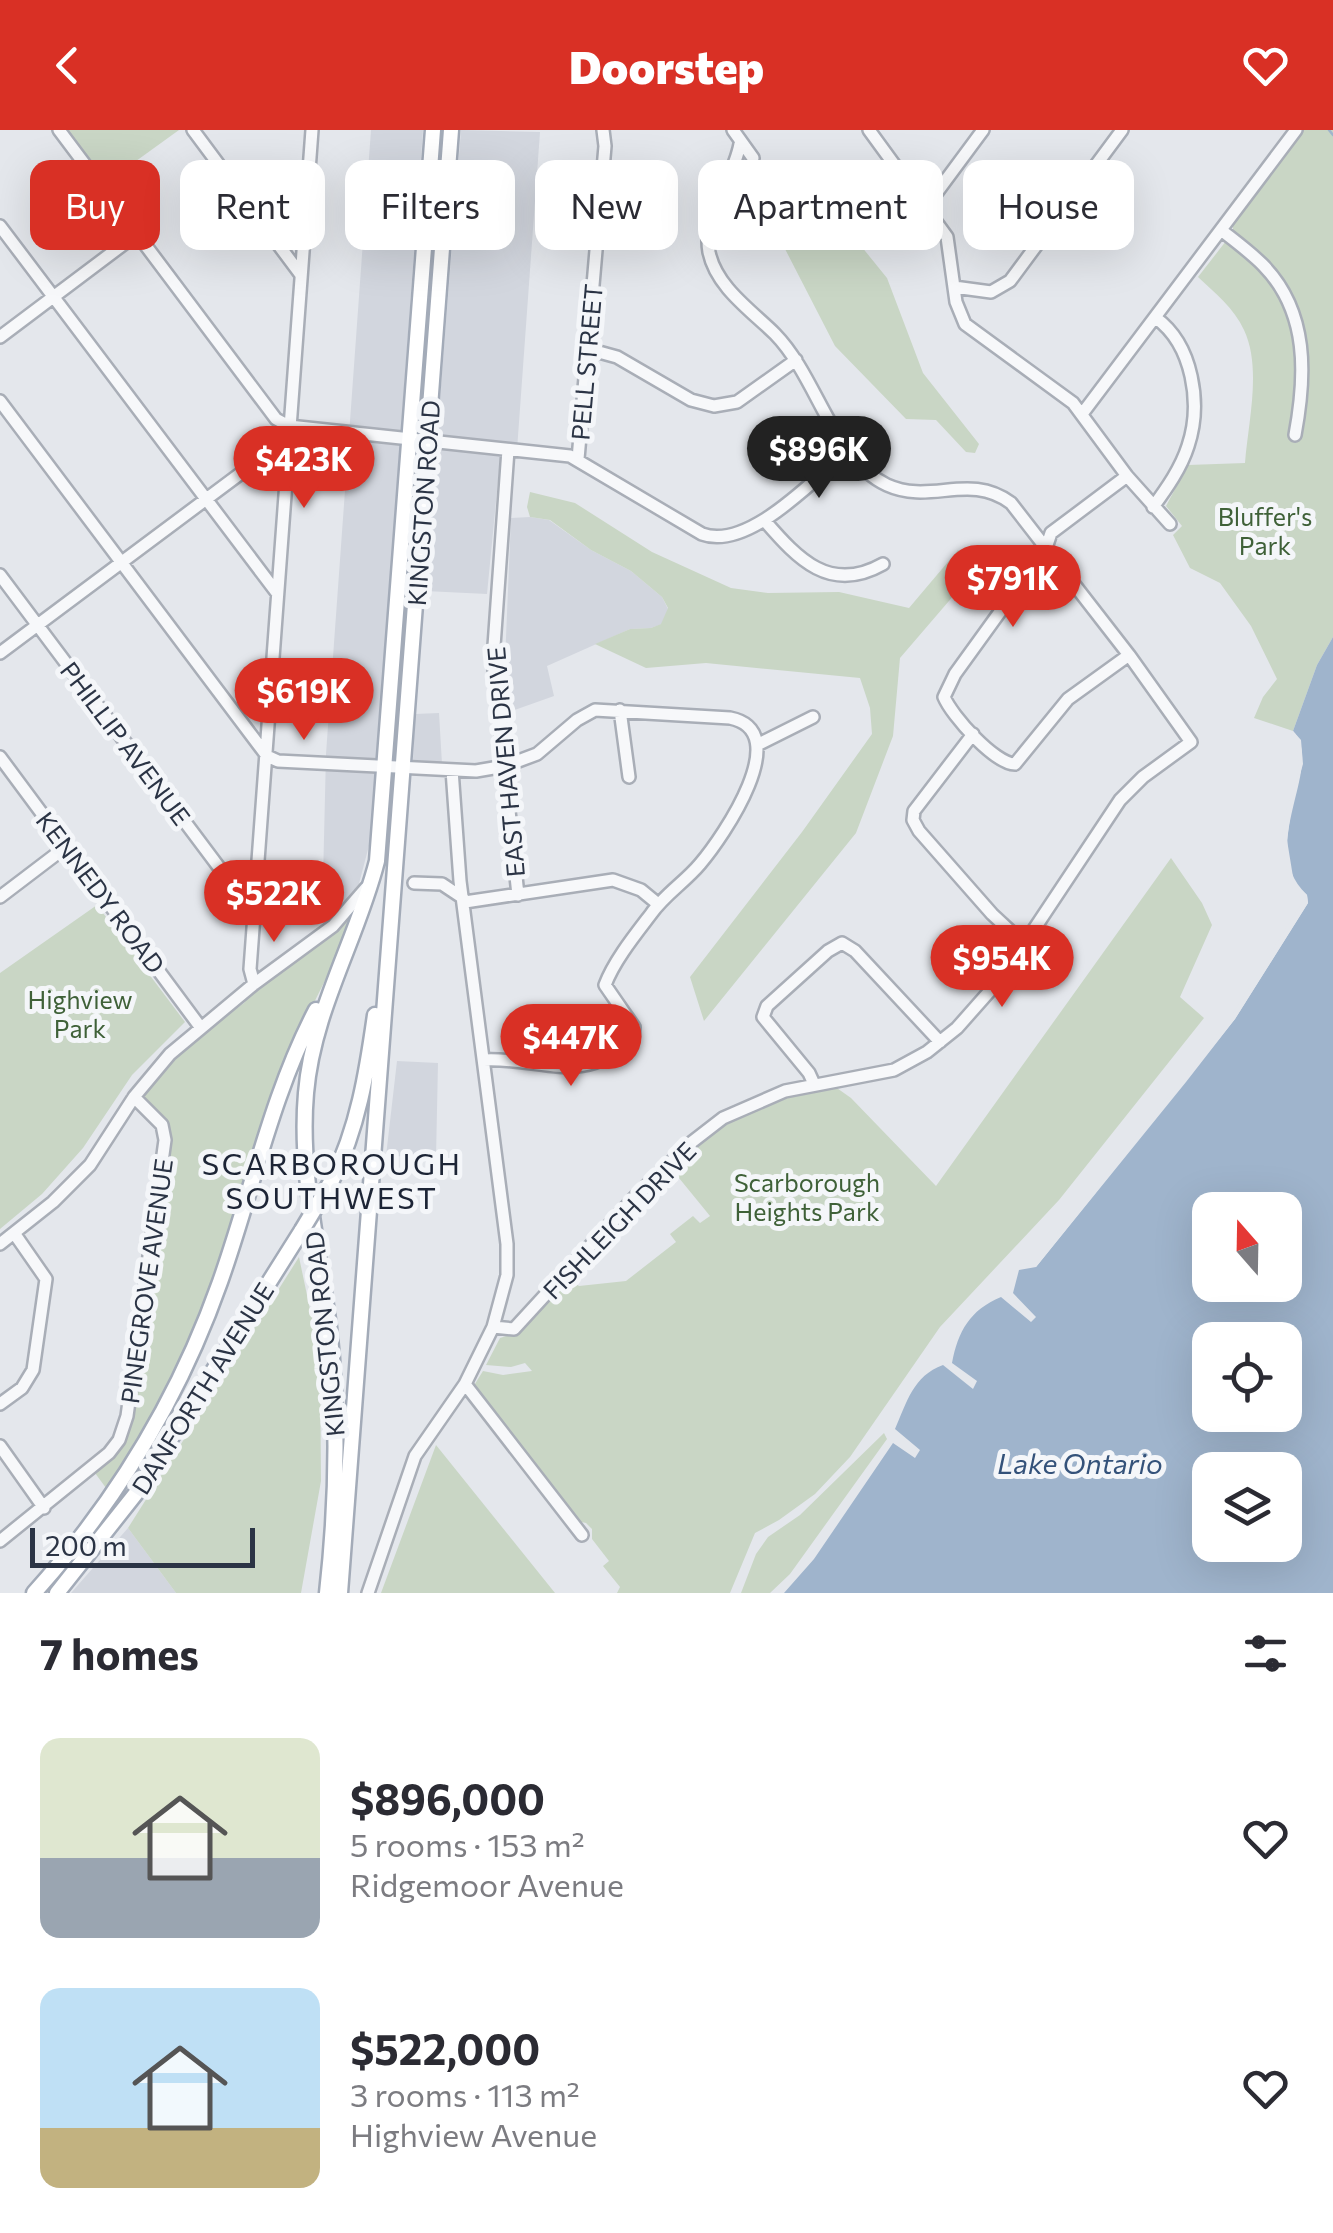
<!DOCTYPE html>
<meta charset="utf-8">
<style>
body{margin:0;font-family:Commissioner,sans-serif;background:#f2f2f3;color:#2b2b33;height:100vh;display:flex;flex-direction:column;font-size:38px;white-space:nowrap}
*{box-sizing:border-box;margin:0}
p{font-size:32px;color:#7c7c81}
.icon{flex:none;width:55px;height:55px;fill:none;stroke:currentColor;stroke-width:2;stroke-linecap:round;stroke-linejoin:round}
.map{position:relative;height:1463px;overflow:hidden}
.side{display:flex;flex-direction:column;background:#fff;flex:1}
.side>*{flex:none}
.hud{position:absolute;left:30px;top:30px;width:1275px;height:90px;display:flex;gap:20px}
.needle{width:65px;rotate:340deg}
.buttons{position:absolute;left:1192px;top:1062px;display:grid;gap:20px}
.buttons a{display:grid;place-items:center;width:110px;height:110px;border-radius:20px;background:#fff;box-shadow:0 10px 40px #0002;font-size:50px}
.scale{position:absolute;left:30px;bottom:25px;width:225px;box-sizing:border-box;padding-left:10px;border:5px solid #2b3445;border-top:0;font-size:28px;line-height:35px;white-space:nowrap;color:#2b3445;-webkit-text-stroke:8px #f4f6f9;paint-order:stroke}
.price{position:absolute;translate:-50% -85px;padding:0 22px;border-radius:35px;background:#d93025;color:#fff;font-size:32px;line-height:65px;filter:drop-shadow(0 2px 5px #0008)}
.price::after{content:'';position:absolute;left:50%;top:60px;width:30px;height:22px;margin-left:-15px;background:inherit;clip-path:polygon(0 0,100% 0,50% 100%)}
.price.selected{background:#222;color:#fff}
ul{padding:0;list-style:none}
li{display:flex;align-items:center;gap:30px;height:250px;padding:0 40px}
li span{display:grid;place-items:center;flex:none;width:280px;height:200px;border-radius:20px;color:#555}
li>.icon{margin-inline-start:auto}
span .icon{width:120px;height:120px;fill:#fffc;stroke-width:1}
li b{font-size:42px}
h2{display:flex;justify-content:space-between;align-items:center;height:120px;padding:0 40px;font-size:42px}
.pill{padding:0 35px;border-radius:20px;background:#fff;box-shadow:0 10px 40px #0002;font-size:35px;line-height:90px}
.pill.selected{background:#d93025;color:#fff}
header{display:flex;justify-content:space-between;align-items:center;height:130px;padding:0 40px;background:#d93025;color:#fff;font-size:45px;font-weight:800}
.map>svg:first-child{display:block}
.built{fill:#d2d6de}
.green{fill:#c9d6c5}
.water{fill:#9fb4cc;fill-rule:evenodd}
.pier{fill:#e4e7ec}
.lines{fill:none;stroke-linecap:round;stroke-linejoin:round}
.stream{stroke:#9fb4cc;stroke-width:2.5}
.minor-casing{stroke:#a9aeb7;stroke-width:16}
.major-casing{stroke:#a3abb8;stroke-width:19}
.minor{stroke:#f7f8fa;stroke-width:11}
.major{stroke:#fff;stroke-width:14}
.major-bridge-casing{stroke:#a3abb8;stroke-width:19;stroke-linecap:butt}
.major-bridge{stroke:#fff;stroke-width:14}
.labels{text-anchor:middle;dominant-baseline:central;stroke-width:10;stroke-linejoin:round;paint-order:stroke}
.street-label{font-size:25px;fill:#2b3445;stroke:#f4f6f9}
.park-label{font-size:25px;fill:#3f6138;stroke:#f4f6f9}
.water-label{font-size:28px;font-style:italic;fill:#34527a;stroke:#f4f6f9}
.quarter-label{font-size:30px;letter-spacing:2.5px;fill:#1d2536;stroke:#f4f6f9}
</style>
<header><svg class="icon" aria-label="back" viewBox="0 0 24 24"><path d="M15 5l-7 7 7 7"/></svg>Doorstep<svg class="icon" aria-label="heart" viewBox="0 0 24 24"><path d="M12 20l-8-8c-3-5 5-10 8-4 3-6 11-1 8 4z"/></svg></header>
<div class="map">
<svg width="1333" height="1463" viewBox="0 0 1333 1463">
<rect width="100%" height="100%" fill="#e4e7ec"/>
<path class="built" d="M371,0H423L371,708L356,765L322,793L326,624Z
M461,0L540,2L517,320H501L487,464L425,461Z
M530,387L549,390L591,420L631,441L662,467L668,479L662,494L651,498L630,499L547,536L554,566L509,582L505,531L511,388Z
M439,583L442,634L413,630L415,584Z
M397,931L438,933L436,1027L386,1026Z
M128,1398L176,1463H71Z"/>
<path class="green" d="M68,0H179L107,52Z
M1301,0H1333V507L1317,535L1293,601L1254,588L1263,567L1277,549L1251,496L1220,453L1190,438L1173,405L1182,396L1166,376L1188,335L1245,333C1248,293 1262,238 1244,200C1234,178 1215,163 1198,147L1233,102V91Z
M782,36L797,37L887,148L923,243L979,314L975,323L966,322L936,290L906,289L835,216L767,84L766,45Z
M530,362L575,373L652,422L731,458L768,463L839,462L909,478L958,420L979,436L900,528L893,606L856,703L704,891L690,847L802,702L872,604L870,578L860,548L706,533L646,538L595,514L630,499L651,498L661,494L668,478L662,467L631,441L591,420L550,390L530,387L527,377Z
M1171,728L1202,773L1212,795L1180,867L1204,888L1059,1070L940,1197L850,1327L815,1364L779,1390L755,1403L730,1463H617L620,1457L603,1436L609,1431L592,1409V1399L586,1393L573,1390L473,1257L483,1241L503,1245L532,1241L525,1233L511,1237L486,1235L500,1208L519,1202L568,1147L579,1156L626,1151L676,1112L670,1104L693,1086L700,1093L710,1086L679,1048L676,1035C719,989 773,968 834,956L851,968L936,1056Z
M97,775L185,892L132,945L83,1018L42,1064L0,1099V843Z
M352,782L346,808L303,895L214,1154L178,1244L109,1362L95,1343L124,1308L134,1279L172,1008L165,987L146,972L143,962L187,915L244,873L253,859L280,842Z
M299,1127L320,1227L321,1351L301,1463H176L128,1398Z
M884,1303L887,1309L790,1444L770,1463H741L756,1424L768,1407L800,1385Z
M436,1315L555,1463H381Z"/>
<path class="water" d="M1333,507V1463H784L814,1429L893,1313L915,1328L920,1320L895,1299C907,1272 913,1246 943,1235L973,1259L977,1251L952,1233C958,1201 970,1180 1001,1167L1031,1192L1036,1187L1013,1163L1019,1140L1036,1137L1235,889L1308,773L1307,765C1255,716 1326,637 1293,601L1317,535ZM1210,1080H1285V1155H1210ZM1210,1210H1285V1285H1210ZM1210,1340H1285V1415H1210Z"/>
<path class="pier" d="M1293,601L1301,610L1303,634L1292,672L1287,710L1294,753L1307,765L1308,773L1235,889L1186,952L1036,1137L1019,1134L1033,1133L1182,949L1231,886L1303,771L1289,754L1282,711L1285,684L1299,639L1296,612L1291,606Z"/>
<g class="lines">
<path class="stream" d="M1329,0L1333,5"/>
<defs>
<path id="minor" d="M59,0L276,289L289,296L570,326L702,404C748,421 813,350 848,321
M193,0L301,145
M733,0L753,28
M869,0L947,107L956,172L965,194L1073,273L1127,346L1170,394
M926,77L983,0
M0,96L277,463
M1221,100C1235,111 1250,122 1263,135C1309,182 1306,246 1295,305
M954,157L991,162L1010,151L1122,0
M0,207L137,104
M588,219L617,227L691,270L714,276L737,272L796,230
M0,271L267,626L278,631L476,641L505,636L537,624L577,590L595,580L730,588C796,601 723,707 700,734C685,752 664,765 651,784C635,805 614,831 605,855L634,897L633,909C580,957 544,927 484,930
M1082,284L1296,0
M508,320L493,530L518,765
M578,329L605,16L603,0
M1127,346L1051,403L1046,418L955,544L944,567C952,586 995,634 1015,634L1068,569L1129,525
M1153,377C1167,358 1181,338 1188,316C1202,274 1193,215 1156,188
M765,391C798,429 830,464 883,434
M0,445L227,748L255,778
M0,523L272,320H288
M620,580L629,647
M973,604L914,681L913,690L919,701L992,784L1023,813
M759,614L813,587
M0,627L201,898
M414,753L442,754L463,768
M0,767L67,716
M465,772L613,750L641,760L658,774
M254,854L250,839L312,0
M814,954L809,943L763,887L767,876L828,821L842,813L855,821L940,912
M0,1114L53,1072L90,1035L134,967L170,924L254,854L333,796L366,758
M493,1197L514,1199L636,1066L692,1012L723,988L785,961L894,940L927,922L957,898L1003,846L1120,670L1143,647L1191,612L1129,525L1011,373C969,342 931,375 887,355C832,329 818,248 775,204C752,181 716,157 709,122C702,82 733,52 740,14
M465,1254L582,1405
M0,1274L22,1258L33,1240L46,1149L14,1103
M0,1316L44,1378
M0,1411L109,1323L119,1310L127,1286L165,1010L162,995L134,967
M368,1463L415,1326L465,1254L493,1197L507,1145V1114L460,751L452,640"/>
<path id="major" d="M332,1050C358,998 367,942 375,885
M34,1463C116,1372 179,1268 220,1152C252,1062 271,966 316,880
M57,1463L137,1362L302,1100
M327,1463C337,1374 339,1286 329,1197C319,1119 299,1042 306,963C313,880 357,810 377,731L433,0
M340,1463L451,0"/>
</defs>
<use href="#minor" class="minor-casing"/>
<use href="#major" class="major-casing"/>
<use href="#minor" class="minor"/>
<use href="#major" class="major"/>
<defs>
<path id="major-bridge" d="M302,1100L332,1050"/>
</defs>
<use href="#major-bridge" class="major-bridge-casing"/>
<use href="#major-bridge" class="major-bridge"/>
</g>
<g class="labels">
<g class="street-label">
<text transform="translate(586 232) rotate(-85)">PELL STREET</text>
<text transform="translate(423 373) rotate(-86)">KINGSTON ROAD</text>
<text transform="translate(126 613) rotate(53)">PHILLIP AVENUE</text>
<text transform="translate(505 632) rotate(-95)">EAST HAVEN DRIVE</text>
<text transform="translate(101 762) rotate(53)">KENNEDY ROAD</text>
<text transform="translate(619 1090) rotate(-46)">FISHLEIGH DRIVE</text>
<text transform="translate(146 1151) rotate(-82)">PINEGROVE AVENUE</text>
<text transform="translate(324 1204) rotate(-96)">KINGSTON ROAD</text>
<text transform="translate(202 1258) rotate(-58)">DANFORTH AVENUE</text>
</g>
<g class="park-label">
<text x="1265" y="386">Bluffer's<tspan x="1265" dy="29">Park</tspan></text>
<text x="80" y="869">Highview<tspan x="80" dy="29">Park</tspan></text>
<text x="807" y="1052">Scarborough<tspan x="807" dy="29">Heights Park</tspan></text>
</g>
<g class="water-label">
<text x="1080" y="1333">Lake Ontario</text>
</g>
<g class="quarter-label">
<text x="332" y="1032">SCARBOROUGH<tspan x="332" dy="34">SOUTHWEST</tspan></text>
</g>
</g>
</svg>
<div class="buttons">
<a><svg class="needle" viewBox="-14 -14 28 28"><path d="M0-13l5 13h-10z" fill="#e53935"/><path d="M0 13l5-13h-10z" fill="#7c7c81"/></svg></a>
<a><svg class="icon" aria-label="locate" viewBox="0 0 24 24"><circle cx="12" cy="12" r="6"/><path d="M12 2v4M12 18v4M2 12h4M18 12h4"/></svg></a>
<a><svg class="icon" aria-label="layers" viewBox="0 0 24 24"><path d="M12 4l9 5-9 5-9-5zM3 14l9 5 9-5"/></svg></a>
</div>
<div class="scale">200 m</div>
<b class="price selected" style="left:819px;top:371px">$896K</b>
<b class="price" style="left:304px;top:381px">$423K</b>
<b class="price" style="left:1013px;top:500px">$791K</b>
<b class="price" style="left:304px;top:613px">$619K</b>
<b class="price" style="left:274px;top:815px">$522K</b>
<b class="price" style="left:1002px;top:880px">$954K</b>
<b class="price" style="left:571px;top:959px">$447K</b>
<div class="hud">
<a class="pill selected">Buy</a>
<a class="pill">Rent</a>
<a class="pill">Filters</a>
<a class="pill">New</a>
<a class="pill">Apartment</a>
<a class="pill">House</a>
</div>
</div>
<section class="side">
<h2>7 homes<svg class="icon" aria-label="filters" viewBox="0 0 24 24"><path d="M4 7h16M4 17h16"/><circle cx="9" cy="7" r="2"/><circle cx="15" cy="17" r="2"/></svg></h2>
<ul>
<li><span style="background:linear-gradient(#dfe7d0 60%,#9aa5b1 0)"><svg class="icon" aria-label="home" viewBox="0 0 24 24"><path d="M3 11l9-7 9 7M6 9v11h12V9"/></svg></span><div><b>$896,000</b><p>5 rooms · 153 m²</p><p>Ridgemoor Avenue</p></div><svg class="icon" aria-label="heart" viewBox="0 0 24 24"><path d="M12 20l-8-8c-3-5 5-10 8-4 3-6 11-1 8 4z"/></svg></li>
<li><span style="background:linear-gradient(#bfe0f5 70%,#c2b280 0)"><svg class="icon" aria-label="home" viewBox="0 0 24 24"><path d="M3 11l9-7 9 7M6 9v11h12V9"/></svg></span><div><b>$522,000</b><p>3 rooms · 113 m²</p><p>Highview Avenue</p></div><svg class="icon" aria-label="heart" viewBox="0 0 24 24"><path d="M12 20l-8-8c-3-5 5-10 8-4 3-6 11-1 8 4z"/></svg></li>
</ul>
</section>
